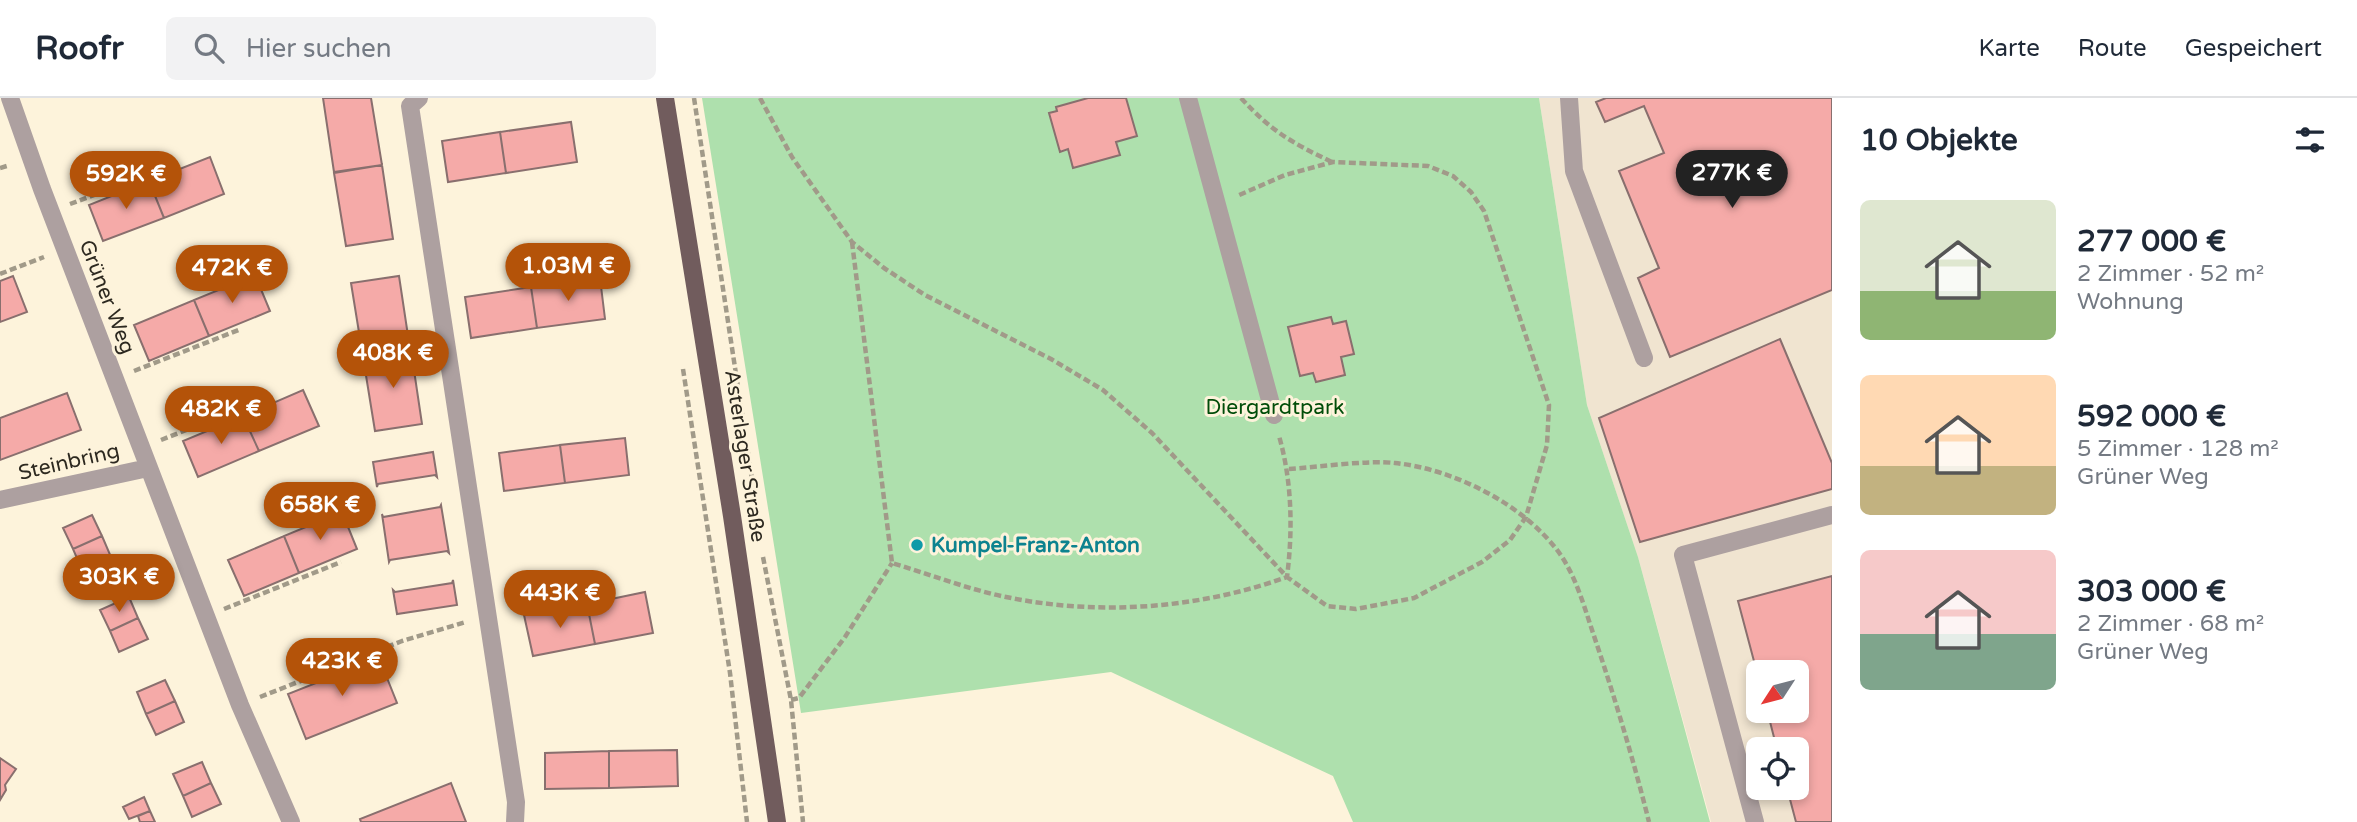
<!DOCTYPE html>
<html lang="de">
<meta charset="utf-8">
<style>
body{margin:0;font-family:"Varela Round",sans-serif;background:#f2f2f3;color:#1f2937;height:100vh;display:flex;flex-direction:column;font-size:26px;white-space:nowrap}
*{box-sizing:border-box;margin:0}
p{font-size:23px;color:#747a83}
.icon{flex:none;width:38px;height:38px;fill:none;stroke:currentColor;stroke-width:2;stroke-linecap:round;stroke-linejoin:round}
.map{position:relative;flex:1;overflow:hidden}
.sheet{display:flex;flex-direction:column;background:#fff;width:525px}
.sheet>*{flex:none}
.needle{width:46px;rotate:234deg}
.tools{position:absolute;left:1746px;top:562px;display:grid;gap:14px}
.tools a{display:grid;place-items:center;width:63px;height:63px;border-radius:10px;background:#fff;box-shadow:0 4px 10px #0003;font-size:35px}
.price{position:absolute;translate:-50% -60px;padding:0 16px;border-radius:24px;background:#b45309;color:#fff;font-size:23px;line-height:46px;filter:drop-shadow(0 2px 4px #0008)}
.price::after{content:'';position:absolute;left:50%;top:42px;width:21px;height:16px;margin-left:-10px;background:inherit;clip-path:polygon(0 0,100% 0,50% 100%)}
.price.on{background:#222;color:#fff}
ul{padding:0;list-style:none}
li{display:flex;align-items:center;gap:21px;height:175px;padding:0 28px}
li span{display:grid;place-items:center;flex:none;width:196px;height:140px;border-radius:10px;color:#555}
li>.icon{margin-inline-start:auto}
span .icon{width:84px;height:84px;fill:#fffc;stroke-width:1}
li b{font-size:30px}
h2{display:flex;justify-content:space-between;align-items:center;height:84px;padding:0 28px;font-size:30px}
header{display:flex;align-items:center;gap:42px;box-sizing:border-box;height:98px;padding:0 35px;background:#fff;border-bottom:2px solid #e0e1e3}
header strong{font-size:33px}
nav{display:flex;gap:38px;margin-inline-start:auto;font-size:24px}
.search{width:490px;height:63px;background:#f2f2f3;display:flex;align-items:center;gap:18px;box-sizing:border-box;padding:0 24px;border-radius:10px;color:#747a83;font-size:26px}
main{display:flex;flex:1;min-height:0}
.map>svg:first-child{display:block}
.commercial{fill:#f0e4d0;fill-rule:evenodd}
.green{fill:#aee0ad}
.building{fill:#f5aaa8;stroke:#896f6e;stroke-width:2}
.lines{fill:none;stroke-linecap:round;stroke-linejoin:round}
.path{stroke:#a19a89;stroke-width:4.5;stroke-dasharray:7 3.5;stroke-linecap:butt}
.minor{stroke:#ada0a0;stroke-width:18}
.major{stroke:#715c5d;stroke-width:18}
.culture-dot{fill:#0f9aa8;stroke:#fdf3db;stroke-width:2.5}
.labels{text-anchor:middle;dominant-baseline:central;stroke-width:6;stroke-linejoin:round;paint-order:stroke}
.street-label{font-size:21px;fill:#2d2920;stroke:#fdf3db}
.park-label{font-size:21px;fill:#004d09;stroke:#fdf3db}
.culture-label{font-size:21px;font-weight:bold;fill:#0d838f;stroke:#fdf3db;text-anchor:start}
</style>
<header>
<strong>Roofr</strong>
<div class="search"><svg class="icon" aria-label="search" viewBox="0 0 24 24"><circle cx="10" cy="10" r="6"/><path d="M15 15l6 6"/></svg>Hier suchen</div>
<nav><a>Karte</a><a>Route</a><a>Gespeichert</a></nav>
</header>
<main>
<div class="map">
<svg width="1832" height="724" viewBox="0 0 1832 724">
<rect width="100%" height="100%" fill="#fdf3db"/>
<path class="commercial" d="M1539,0H1832V724H1711L1638,459L1587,307ZM1759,574H1797V612H1759ZM1759,651H1797V690H1759Z"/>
<path class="green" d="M702,0H1539L1587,307L1638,459L1710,724H1353L1333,678L1111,574L801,615Z"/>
<path class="building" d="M323,0H371L382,67L334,74Z
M1088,0H1126L1137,38L1116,44L1120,57L1073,70L1068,51L1060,54L1049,15L1057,13L1056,9Z
M1606,0H1832V192L1670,259L1638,180L1659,170L1619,73L1664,55L1644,8L1605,24L1596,4Z
M571,24L577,64L506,75L500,34Z
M500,34L506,75L448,84L442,43Z
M210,59L224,96L164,120L149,83Z
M382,67L393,141L346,148L334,75Z
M149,83L164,120L103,143L89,107Z
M255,177L270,213L209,238L194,202Z
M13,178L27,214L0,224V183Z
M399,178L410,251L363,259L351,185Z
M600,180L605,221L537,230L531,189Z
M531,189L537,230L471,240L465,199Z
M194,202L209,238L149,263L134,227Z
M1331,219L1333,226L1346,223L1354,256L1341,259L1345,277L1316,284L1313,275L1300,278L1288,229Z
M1780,241L1832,365V391L1640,444L1599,320Z
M411,252L422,326L375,333L363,259Z
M303,292L319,328L259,353L243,318Z
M67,295L81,332L0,362V320Z
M243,318L259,353L198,379L183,343Z
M625,340L629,377L565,385L560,347Z
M560,347L565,385L504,393L499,355Z
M433,354L437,379L435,377L378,386L377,389L373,364Z
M441,407L449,455L447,453L390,462L389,464L382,416L383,419L440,409Z
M342,414L357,451L299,475L284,438Z
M92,417L102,438L73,451L63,430Z
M102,438L111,459L82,472L73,451Z
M284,438L299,475L244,498L228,462Z
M1832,478V724H1796L1787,690H1797V651H1777L1767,612H1797V574H1759V582L1738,503Z
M453,482L457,507L397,516L393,492L395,494L452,485Z
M645,494L653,535L595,546L587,506Z
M129,499L138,520L110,533L100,512Z
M587,506L595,546L533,558L524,517Z
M138,520L148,541L119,554L110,533Z
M379,560L397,605L306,641L288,596Z
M165,582L175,603L146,616L137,594Z
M175,603L184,624L156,637L146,616Z
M677,652L678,688L609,690V653Z
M609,653V690L545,691V655Z
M0,660L16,671L5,687L6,692L0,702Z
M202,664L211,685L183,698L173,676Z
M211,685L221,706L192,719L183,698Z
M451,685L466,724H361L360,721Z
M144,699L150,713L129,721L123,709Z
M150,713L155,724H140L138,718Z"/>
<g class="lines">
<path class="path" d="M694,0L753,388
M760,0L792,59L852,144L884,170L925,197L1051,261L1103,292L1152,335L1287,479L1327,508L1356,511L1414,500L1482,464L1510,442L1526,419L1547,347L1549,307L1484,113L1471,94L1453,78L1428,68L1333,64L1285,77L1237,98
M1241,0C1271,33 1292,45 1332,64
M0,70L10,67
M70,106L177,66
M852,144L892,465C929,476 967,491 1006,499C1098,518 1198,511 1287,479C1293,432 1292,383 1279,338
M0,176L44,159
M683,271L730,575L747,724
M134,273L241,231
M161,342L267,300
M1289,371C1320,369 1365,362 1395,365C1454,371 1525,407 1560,456C1576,479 1584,508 1593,535C1614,597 1633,660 1649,724
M763,459L791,602L803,724
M224,511L341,464
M260,599L402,543L466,524
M791,602L799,600L845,539L892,465"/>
<path class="minor" d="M10,0L42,91L240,607L291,724
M419,0L410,8L516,704L515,724
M1188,0L1274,317
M1569,0L1574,73L1644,260
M0,402L148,370
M1755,724L1683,457L1832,417"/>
<path class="major" d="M665,0L732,418L777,724"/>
</g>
<circle class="culture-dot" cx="917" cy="447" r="7"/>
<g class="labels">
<g class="street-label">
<text transform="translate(107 199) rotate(69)">Grüner Weg</text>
<text transform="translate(745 358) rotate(81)">Asterlager Straße</text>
<text transform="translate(69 364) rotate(-13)">Steinbring</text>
</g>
<g class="park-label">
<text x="1275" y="309">Diergardtpark</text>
</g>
<g class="culture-label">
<text x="931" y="447">Kumpel-Franz-Anton</text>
</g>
</g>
</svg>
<div class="tools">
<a><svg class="needle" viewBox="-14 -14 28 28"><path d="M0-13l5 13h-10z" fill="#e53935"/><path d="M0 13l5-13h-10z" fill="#747a83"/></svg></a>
<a><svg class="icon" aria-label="locate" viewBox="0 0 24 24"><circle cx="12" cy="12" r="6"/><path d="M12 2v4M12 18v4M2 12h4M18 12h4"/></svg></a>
</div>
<b class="price on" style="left:1732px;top:112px">277K €</b>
<b class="price" style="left:126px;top:113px">592K €</b>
<b class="price" style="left:568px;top:205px">1.03M €</b>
<b class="price" style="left:232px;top:207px">472K €</b>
<b class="price" style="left:393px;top:292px">408K €</b>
<b class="price" style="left:221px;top:348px">482K €</b>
<b class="price" style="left:320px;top:444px">658K €</b>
<b class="price" style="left:119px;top:516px">303K €</b>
<b class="price" style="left:560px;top:532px">443K €</b>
<b class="price" style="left:342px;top:600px">423K €</b>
</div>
<section class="sheet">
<h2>10 Objekte<svg class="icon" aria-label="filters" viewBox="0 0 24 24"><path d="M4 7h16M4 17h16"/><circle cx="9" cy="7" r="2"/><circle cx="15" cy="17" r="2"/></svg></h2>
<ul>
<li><span style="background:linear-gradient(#dfe7d0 65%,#8fb573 0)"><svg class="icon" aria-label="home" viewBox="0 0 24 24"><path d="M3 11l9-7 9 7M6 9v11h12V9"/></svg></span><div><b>277 000 €</b><p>2 Zimmer · 52 m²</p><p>Wohnung</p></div></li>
<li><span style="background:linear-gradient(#ffd9b3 65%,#c2b280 0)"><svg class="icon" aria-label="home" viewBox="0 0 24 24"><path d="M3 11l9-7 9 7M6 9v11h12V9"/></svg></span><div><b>592 000 €</b><p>5 Zimmer · 128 m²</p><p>Grüner Weg</p></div></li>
<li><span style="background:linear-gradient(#f6c9c9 60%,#7fa58c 0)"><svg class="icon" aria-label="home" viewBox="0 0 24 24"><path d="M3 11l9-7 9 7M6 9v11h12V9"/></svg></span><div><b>303 000 €</b><p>2 Zimmer · 68 m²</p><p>Grüner Weg</p></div></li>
</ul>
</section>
</main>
